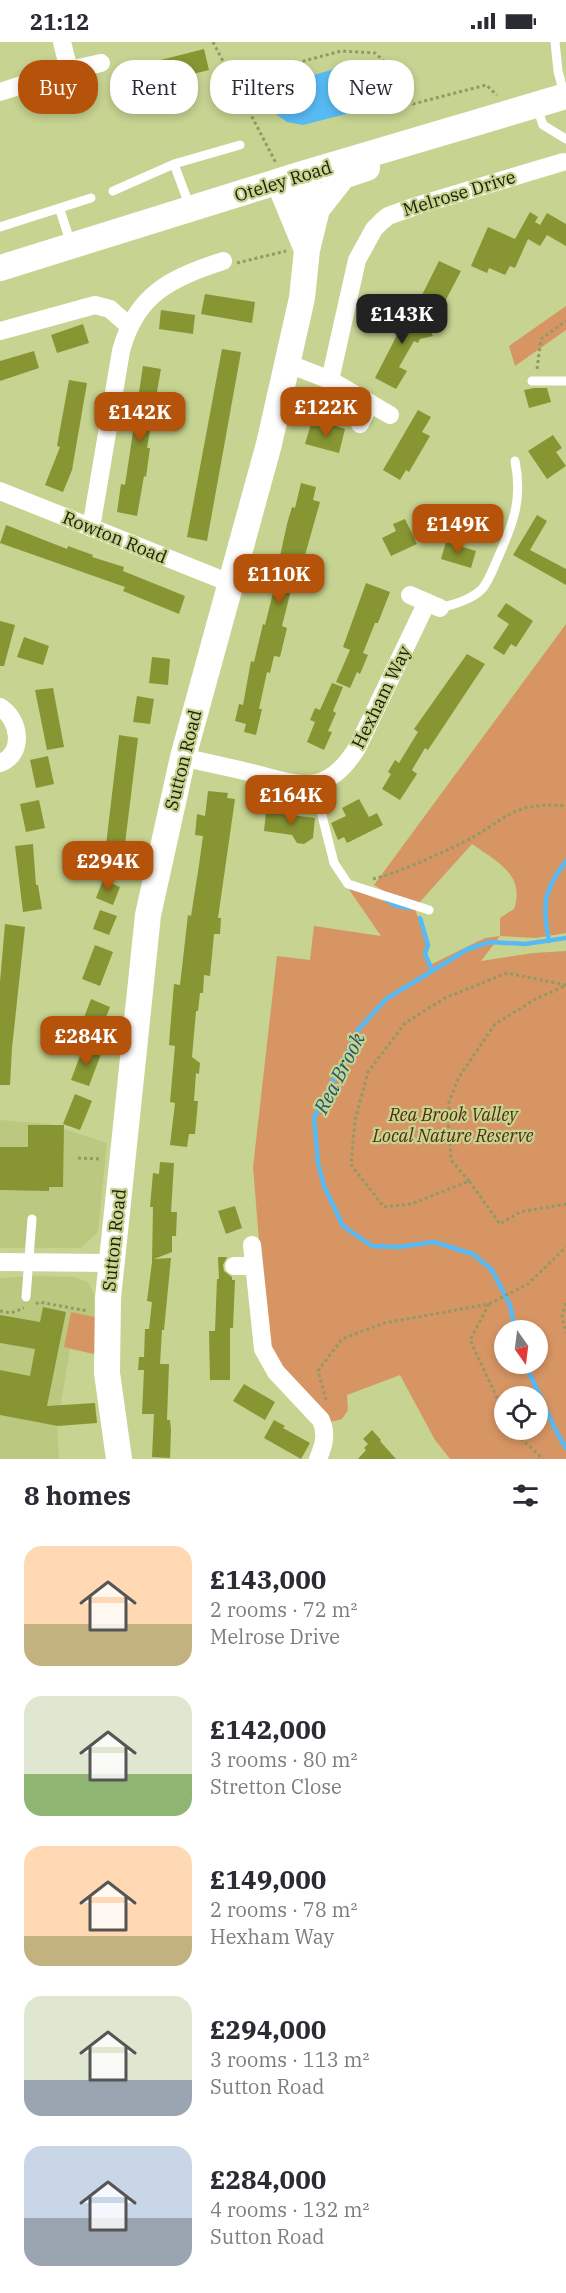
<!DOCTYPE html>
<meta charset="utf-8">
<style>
body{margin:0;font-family:"IBM Plex Serif",serif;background:#f2f2f3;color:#2b2b33;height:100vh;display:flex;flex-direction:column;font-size:22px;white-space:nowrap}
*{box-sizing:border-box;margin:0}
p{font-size:20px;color:#7c7c81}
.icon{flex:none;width:33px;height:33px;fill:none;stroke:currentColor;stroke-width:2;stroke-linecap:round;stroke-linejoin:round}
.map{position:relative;height:1417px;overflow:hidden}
.sheet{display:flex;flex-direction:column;background:#fff;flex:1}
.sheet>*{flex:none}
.top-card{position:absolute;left:18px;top:18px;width:531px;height:54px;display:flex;gap:12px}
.needle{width:39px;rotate:166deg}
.fabs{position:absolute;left:494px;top:1278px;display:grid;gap:12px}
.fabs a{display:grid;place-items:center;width:54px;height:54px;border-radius:50%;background:#fff;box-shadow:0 3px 9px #0003;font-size:30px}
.price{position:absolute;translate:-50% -51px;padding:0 14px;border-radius:12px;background:#b45309;color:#fff;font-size:20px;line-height:39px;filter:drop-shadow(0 2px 3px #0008)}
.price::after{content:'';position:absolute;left:50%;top:36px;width:18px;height:14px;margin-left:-9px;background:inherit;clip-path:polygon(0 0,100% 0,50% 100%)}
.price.active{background:#222;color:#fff}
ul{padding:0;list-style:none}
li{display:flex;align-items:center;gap:18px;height:150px;padding:0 24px}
li span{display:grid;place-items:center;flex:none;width:168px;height:120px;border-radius:18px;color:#555}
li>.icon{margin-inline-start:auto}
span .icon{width:72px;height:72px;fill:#fffc;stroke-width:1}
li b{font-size:26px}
h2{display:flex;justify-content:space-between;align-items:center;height:72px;padding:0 24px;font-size:26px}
.tag{padding:0 21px;border-radius:24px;background:#fff;box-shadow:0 3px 9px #0003;font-size:21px;line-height:54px}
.tag.active{background:#b45309;color:#fff}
.status{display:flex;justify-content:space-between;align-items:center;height:42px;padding:0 30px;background:#fff;direction:ltr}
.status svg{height:16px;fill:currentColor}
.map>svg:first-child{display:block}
.built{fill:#bbc980}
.green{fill:#d79564;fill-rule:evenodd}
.water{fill:#58baf4}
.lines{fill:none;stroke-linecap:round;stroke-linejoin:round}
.stream{stroke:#58baf4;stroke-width:4.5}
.building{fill:#879633}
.path{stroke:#909a65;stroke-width:3;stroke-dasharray:3 3;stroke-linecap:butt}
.lane{stroke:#fff;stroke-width:9}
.street{stroke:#fff;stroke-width:18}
.secondary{stroke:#fff;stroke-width:26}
.labels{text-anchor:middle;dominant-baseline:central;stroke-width:4.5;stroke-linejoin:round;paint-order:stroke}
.street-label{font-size:18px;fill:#1a1e04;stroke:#c6d391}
.park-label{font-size:18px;font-style:italic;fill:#542d09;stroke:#c6d391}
.water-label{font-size:20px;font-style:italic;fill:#1f5471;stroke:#c6d391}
</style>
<div class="status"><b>21:12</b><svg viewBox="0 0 49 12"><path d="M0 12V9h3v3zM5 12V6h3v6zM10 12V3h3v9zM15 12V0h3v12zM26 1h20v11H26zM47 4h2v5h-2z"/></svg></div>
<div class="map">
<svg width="566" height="1417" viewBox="0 0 566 1417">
<rect width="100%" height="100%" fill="#c6d391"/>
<path class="built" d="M0,1078L49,1082L107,1101L98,1190L81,1206H0Z
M29,1234L75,1235L88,1240L94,1252L98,1313L70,1307L57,1385L59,1417H0V1236Z"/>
<path class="green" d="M566,264V288L515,324L509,304Z
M566,582V891L536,896L500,894L481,919L533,911L566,909V1417H450L435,1398L400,1333L347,1353L348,1368L342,1377L330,1380L285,1334L267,1296L253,1125L277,914L310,918L314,884L381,894L348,846L394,863L415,867L428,903L425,912L430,923L485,896L500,894V876L514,867C526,833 496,819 472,802L419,861L389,852L374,843ZM504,1288H537V1322H504ZM504,1354H537V1388H504Z
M71,1270L95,1275L98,1313L64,1305Z"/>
<path class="water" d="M338,26C356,29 372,44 385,57L381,63L303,83L287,80L270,68L265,61L269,51L303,36Z"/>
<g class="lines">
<path class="stream" d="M385,857L394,863L410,866
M420,876L428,903L425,912L432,928
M549,899C542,863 543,849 566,819
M515,1288L510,1263L492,1228L473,1212L434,1200L398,1205L372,1204L343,1184L324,1144L318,1121L314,1076L358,988L386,957L468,907L490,900L525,902L566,896
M524,1322C540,1349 549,1380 566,1406"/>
</g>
<path class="building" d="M204,7L209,28L185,34L189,49L148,59L143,42L125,47L121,28Z
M530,170L538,175L535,180L540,183L547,171L566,182V204L547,193L540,204L528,197L515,226L510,224L505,233L489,226L487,231L471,224L488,185L515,197Z
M439,219L461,229L440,269L419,259Z
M205,252L255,260L252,281L201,272Z
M417,263L433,294L420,297L418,301L414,299L399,325L407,329L396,347L375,336L398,291L388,287L398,266L412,273Z
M161,268L195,273L193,292L159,287Z
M83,282L89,301L57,311L51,293Z
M222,307L241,310L207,499L187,495Z
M34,309L39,326L0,339V319Z
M143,324L161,327L147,406H150L146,435L144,434L137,474L117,470L121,442L125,443Z
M69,338L87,341L72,428L63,450L45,443L60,405L57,404Z
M534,346H547L551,360L529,366L524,348Z
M418,368L431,375L422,390L430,394L409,430L406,428L400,438L383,428Z
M311,382L329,386L330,382L345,387L339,411L305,402Z
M553,393L562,406L556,410L566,424L547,437L528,409Z
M301,441L316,445L313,458L320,460L302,524L300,523L293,548H291L282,584L287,586L280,615L274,614L270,631L267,630L259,667H262L256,693L244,690L246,682L235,679L239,662L243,663L251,619L254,620L263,582L265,583L281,519H279L287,482L292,465L295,466Z
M537,473L547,479L530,508L566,527V543L513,513Z
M405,477L417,502L391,514L382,496L396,489L393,482Z
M6,483L67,507L68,504L93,513L92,515L124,525L123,529L185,554L179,572L123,549L125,545L0,501Z
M446,500L476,509L471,526L441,517Z
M366,541L390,550L378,581H375L363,611L368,613L360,632L357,630L350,646L336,640L350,608L343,605Z
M506,561L533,579L516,605L511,602L504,613L493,606L509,582L497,574Z
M0,579L15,583L4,624H0Z
M24,595L49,604L43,623L17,615Z
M467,612L485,622L428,708L425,706L412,728L417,732L400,758L382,747L391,732L388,730L395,718L399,721L418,690L414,687Z
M152,615L170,617L168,643L149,641Z
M332,641L343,645L333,669L336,671L328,689L332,690L324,708L307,700L315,680L310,678L315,666L320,668Z
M53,646L64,705L47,708L35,648Z
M137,654L154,657L150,682L133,680Z
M119,693L138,696L124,810L116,833L97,826L106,803Z
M48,714L54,742L36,746L30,718Z
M208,749L228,751L227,756L235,757L218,876H221L220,892H214L210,934L204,933L203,951H200L198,969H196L192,1015L200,1021L199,1032L196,1031L194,1059H198L195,1092H189L187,1105L170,1103L175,1061L170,1060L175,1004L169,1003L170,989L174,942L180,943L188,873L191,874L199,823L203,794L195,793L197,772L205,774Z
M359,757L369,775L377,771L383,783L347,801L344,795L338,798L331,781L346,774L342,766Z
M39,758L45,786L26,790L20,762Z
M266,770L315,776L313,796L304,802L297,801L292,793L264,789Z
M33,802L36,843H38L42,867L23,870L15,804Z
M103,838L120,845L113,863L96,856Z
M100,868L117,874L109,893L93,887Z
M5,882L25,885L12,1006L10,1043H0V940Z
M95,903L113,910L100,944L82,937Z
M91,957L110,965L98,996L79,989Z
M83,1006L101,1012L89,1044L71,1038Z
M75,1052L92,1059L80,1088L63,1082Z
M28,1083H64L63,1145H49V1149L0,1148V1105H28Z
M160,1120L174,1121L171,1170H177L176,1194H172V1210L154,1217L171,1216L164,1288H162L160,1322H169L167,1378H170L171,1387L170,1416L152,1415L154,1372H142L144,1328H138L139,1315H144L145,1287H149L152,1260L147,1259L152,1220L153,1165H150L153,1131L159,1132Z
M235,1164L242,1186L226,1192L218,1169Z
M218,1215H227L223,1223L224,1229L232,1235V1238H235L233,1286H230V1338H210L209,1289H215L217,1237H219Z
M43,1265L66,1270L47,1364L95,1361L97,1381L58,1384L0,1373V1328L30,1334L35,1307L0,1301V1273L40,1280Z
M244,1342L275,1360L265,1378L233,1359Z
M274,1378L285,1384L283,1386L310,1401L301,1417L264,1396Z
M372,1388L381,1398L380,1399L396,1417H358L366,1408L364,1406L368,1402L363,1397Z"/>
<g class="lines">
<path class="path" d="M213,0L276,121
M233,38L341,9L375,11L395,29L413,62L486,43L497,53
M237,221L286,209
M537,327L541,297L566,279
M373,837C398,831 437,813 460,802C506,780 508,759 566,764
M566,943L507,931L445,956L405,981L368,1030L355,1078L351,1123L384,1165L411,1162L469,1139L500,1182L520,1170L566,1162
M78,1116L101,1117
M469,1139L451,1118L448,1077L449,1060L459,1035L495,982L534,958L564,944
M566,1261L562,1274L566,1291
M36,1262L39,1260L88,1269
M489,1262L470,1298L504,1371
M0,1269L11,1271L24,1266
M326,1358L318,1329L342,1297L384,1281L489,1262L528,1242L566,1205
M512,1388L543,1417"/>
<path class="lane" d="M555,0L558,29L564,52
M537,65L543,83L566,97
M174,122L190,165
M113,149L174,122L240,103
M60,168L71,202
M0,185L91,156
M532,339H566
M440,566C454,562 471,558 482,547C489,539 493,527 497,518C513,482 523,458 515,419
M314,742L334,821L348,842L429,868
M26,1255L32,1177"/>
<path class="street" d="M62,0L69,28
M0,50L69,28L101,21
M0,289L95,263L110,267L128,283
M289,322L330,338L390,373
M330,338L357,218L374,187L382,179L388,174L416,164L563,120
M360,382L370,361
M0,449L230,541
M91,486L121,309C136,252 171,236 223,219
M410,553L440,566
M0,665C20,677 25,712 0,721
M183,715C206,721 229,725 252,731C300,743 326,756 357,706L427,560
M252,1203L263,1307L276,1330L321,1378C327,1392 324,1403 318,1417
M0,1220L112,1221
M234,1224H254"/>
<path class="secondary" d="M279,140L307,208
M317,167L343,134L367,126
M0,226L299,133L566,54
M119,1417L107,1331L108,1256L148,873L183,715L269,402L302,256L307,208L317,167L311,150L299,133"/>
</g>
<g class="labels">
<g class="street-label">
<text transform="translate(283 139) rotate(-17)">Oteley Road</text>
<text transform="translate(459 151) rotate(-17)">Melrose Drive</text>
<text transform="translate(115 495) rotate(22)">Rowton Road</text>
<text transform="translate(381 655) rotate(-64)">Hexham Way</text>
<text transform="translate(183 718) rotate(-76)">Sutton Road</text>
<text transform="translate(114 1198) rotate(-84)">Sutton Road</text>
</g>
<g class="park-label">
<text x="453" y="1072">Rea Brook Valley<tspan x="453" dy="21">Local Nature Reserve</tspan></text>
</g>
<g class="water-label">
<text transform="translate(339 1031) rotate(-63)">Rea Brook</text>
</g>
</g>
</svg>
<div class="fabs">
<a><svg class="needle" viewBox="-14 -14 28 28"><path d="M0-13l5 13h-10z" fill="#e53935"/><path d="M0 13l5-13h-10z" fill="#7c7c81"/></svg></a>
<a><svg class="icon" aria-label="locate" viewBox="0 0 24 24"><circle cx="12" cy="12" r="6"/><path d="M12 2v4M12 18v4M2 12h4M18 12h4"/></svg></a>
</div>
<b class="price active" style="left:402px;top:303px">£143K</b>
<b class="price" style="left:326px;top:396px">£122K</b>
<b class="price" style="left:140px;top:401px">£142K</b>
<b class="price" style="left:458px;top:513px">£149K</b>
<b class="price" style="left:279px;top:563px">£110K</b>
<b class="price" style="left:291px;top:784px">£164K</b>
<b class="price" style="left:108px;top:850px">£294K</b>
<b class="price" style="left:86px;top:1025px">£284K</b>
<div class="top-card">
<a class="tag active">Buy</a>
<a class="tag">Rent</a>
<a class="tag">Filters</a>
<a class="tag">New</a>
</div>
</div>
<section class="sheet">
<h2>8 homes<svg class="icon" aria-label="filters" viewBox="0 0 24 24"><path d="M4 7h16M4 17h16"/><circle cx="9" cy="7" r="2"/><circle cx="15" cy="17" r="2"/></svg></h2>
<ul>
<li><span style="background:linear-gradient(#ffd9b3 65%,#c2b280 0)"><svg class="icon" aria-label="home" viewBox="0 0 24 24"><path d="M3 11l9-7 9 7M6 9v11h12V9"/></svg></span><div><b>£143,000</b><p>2 rooms · 72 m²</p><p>Melrose Drive</p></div></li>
<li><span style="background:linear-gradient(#dfe7d0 65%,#8fb573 0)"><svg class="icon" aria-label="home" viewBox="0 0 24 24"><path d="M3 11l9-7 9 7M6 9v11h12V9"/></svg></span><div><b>£142,000</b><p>3 rooms · 80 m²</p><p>Stretton Close</p></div></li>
<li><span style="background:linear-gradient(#ffd9b3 75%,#c2b280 0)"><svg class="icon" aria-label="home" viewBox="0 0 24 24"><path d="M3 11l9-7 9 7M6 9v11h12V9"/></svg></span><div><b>£149,000</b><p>2 rooms · 78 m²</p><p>Hexham Way</p></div></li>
<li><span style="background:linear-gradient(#dfe7d0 70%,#9aa5b1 0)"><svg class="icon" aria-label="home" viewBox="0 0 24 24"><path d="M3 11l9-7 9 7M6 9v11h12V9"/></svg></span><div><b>£294,000</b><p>3 rooms · 113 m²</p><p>Sutton Road</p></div></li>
<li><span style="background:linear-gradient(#c9d6e8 60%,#9aa5b1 0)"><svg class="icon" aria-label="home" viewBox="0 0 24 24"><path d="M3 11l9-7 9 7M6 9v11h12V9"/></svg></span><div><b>£284,000</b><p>4 rooms · 132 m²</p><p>Sutton Road</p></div></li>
</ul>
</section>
